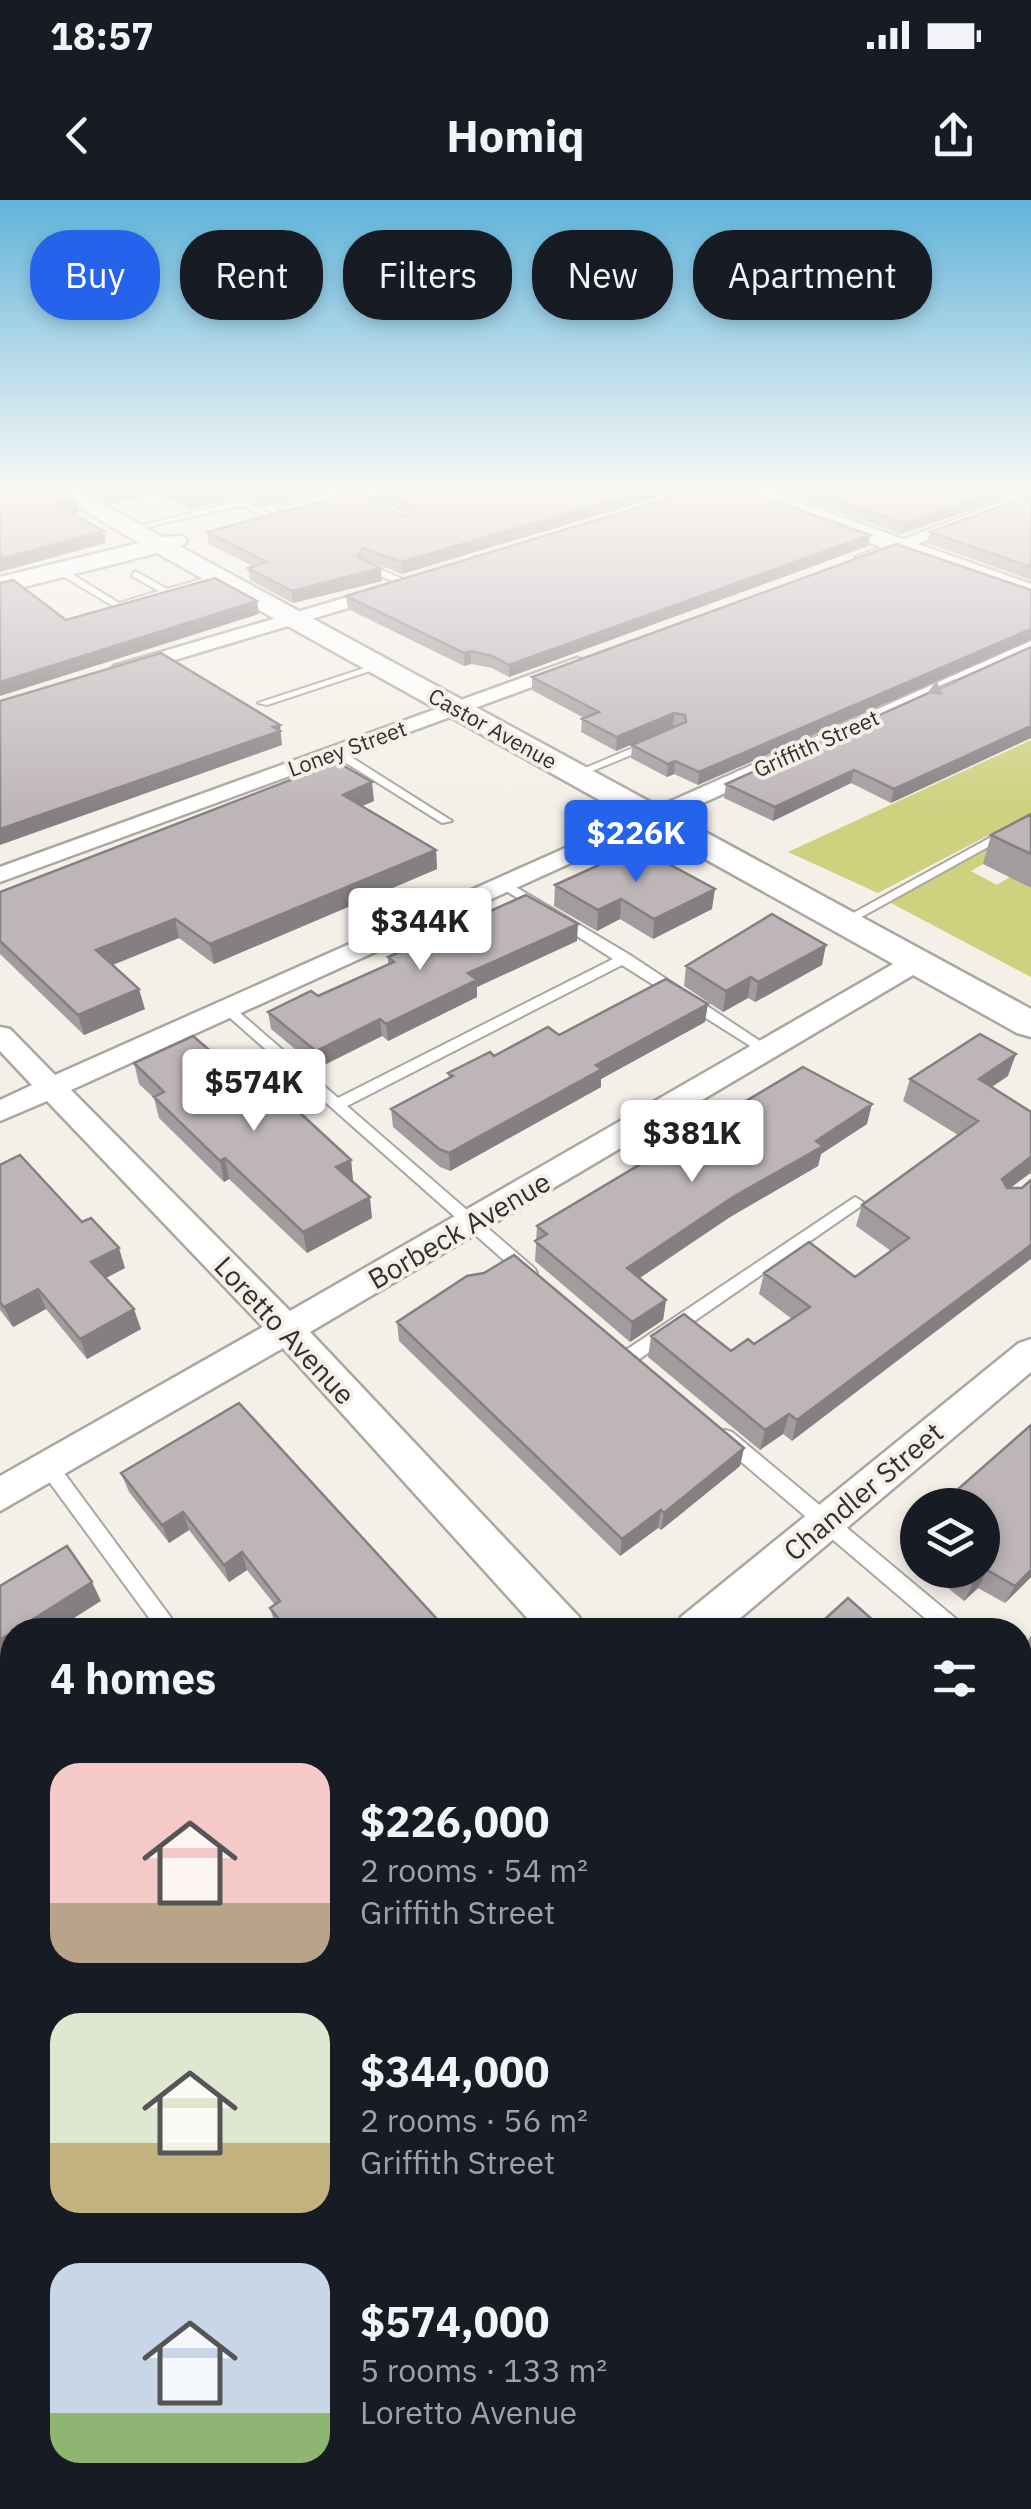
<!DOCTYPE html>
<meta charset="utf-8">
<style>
body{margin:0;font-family:"IBM Plex Sans",sans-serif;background:#242831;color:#f1f3f6;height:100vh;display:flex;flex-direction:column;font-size:38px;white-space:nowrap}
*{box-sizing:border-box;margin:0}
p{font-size:32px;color:#9ea1a6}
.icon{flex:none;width:55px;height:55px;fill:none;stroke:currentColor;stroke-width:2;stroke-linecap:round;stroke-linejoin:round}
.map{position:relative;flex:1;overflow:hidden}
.side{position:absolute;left:0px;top:1418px;width:1032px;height:892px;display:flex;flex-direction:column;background:#171b24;border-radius:40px 40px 0 0;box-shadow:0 5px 15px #0003}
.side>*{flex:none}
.banner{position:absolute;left:30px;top:30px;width:972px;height:90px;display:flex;gap:20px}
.fabs{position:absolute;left:900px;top:1288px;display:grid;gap:20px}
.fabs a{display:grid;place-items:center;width:100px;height:100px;border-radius:50%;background:#171b24;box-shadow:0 5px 15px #0003;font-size:50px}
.price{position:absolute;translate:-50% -85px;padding:0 22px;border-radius:10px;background:#fff;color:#222;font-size:32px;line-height:65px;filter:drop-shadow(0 2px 5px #0008)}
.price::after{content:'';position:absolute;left:50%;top:60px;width:30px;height:22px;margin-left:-15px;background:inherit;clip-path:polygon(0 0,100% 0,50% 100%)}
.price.current{background:#2563eb;color:#fff}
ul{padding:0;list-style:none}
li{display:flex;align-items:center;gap:30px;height:250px;padding:0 50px}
li span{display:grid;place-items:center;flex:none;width:280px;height:200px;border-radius:30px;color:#555}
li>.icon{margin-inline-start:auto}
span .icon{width:120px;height:120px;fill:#fffc;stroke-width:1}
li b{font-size:42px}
h2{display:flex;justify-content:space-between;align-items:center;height:120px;padding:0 50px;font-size:42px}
.pill{padding:0 35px;border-radius:40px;background:#171b24;box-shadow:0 5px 15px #0003;font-size:35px;line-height:90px}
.pill.current{background:#2563eb;color:#fff}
.status{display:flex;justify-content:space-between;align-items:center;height:70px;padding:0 50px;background:#171b24;direction:ltr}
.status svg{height:28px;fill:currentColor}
header{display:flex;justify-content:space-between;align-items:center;height:130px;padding:0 50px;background:#171b24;font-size:45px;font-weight:800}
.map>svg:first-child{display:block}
.green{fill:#ced17e}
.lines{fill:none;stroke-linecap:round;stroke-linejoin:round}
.lane-casing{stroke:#aaa79f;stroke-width:4}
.street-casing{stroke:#aaa79f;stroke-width:5}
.secondary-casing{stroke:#aaa79f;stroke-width:5}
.lane{fill:#fff;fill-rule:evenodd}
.street{fill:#fff;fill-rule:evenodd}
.secondary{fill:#fff;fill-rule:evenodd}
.wall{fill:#a39c9e}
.shaded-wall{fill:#857f81}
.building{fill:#beb5b8;stroke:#857f81;stroke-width:2.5}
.oneway{fill:#989896}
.labels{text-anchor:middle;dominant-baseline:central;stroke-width:8;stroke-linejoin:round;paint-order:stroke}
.far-street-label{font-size:22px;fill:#32302d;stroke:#f4f0e8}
.street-label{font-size:28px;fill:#32302d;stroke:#f4f0e8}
</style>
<div class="status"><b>18:57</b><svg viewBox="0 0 49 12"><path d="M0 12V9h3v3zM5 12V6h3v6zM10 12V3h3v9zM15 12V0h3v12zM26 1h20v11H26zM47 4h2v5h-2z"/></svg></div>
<header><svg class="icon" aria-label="back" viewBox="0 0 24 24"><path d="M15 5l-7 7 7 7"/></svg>Homiq<svg class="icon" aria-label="share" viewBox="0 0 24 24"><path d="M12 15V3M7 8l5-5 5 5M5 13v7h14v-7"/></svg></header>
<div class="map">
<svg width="1031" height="2309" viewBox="0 0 1031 2309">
<rect width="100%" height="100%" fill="#f4f0e8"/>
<path class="green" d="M1031,540V613L878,693L788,652Z
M986,648L1000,655L971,671L997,685L1010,677L1031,688V777L889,702Z"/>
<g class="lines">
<defs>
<path id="lane" d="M327,289H336L350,296L343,298Z
M242,300L274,316L267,318L241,305L131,331L127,329Z
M365,363L410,382L411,384L404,386L362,368Z
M56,368H62L119,403L159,391L132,376L135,371L167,389L219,374L223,377L118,409L56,372Z
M377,464L385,466L267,505L258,503Z
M649,541L654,544L653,546L580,576L571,574Z
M332,550H340L452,621L442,623L332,554Z
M1031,615V623L847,725L837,722Z
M504,680L630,755L775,851L773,854H763L622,765L347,906L535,1069L537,1073L535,1077H523L220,809L222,806H232L338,898L613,759L500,687L498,684Z
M855,997L863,1002L861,1006L635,1162H623L620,1157L623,1152Z
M725,1230L732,1232L961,1423L964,1430H939L718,1242L716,1237L718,1232Z
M49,1259L56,1262L180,1430H158L42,1272L40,1267L42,1262Z
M1020,1475L1031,1481V1504L1020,1498Z
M12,1574V1598L0,1604V1580Z
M256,2298H292L287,2309H251Z
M798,2298H831L836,2309H802Z"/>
<path id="street" d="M1031,291V301L871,361L856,357Z
M392,384L401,389L398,393L128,474H114L111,470L114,466Z
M1031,441V454L71,890L290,1111L907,756H925L929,762L925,768L310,1132L579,1417L585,1430H538L283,1148L0,1311V1276L263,1127L47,901L0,921V900L32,885L0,851V827L10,829L55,875Z
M577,458L584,460V468L0,682V667Z
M1031,1139V1172L726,1430H675L681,1417L1019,1143Z
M1020,1884L1031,1889V1948L1020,1944Z
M12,1959V2018L0,2023V1964Z
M1031,2175V2244L1020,2248V2179Z
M927,2298H992L988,2309H923Z"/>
<path id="secondary" d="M48,289H75L163,337L183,336L187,341L181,347L1031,809V837L1017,833L157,353L0,393V377L139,343Z
M348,289H383L380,294L291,318L280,311L283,306Z
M731,289H762L1031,384V401L734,294Z"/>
</defs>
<use href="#lane" class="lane-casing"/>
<use href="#street" class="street-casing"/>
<use href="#secondary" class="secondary-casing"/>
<use href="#lane" class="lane"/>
<use href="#street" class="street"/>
<use href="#secondary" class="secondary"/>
</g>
<path class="wall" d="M82,289H325L324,291L263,306L241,296L190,309L156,292L110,304Z
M376,289H685L402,374L364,359L382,381L293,403L250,380L248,368L253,366L208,344L207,332L408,315L376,299Z
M772,289H1031L901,334Z
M1031,295V380L927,343L930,332Z
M868,346L509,477L492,468L471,464L464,466L348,409L346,396Z
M1031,390L698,585L674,574L667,577L631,558L632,545L675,527L616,551L581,532L582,519L584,518L532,490V477Z
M1031,447L891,603L851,583L773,621L724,598L726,584Z
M374,601L362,606L436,650L437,669L214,764L179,738L113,765L145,809L84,835L0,754V692Z
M1031,614V688L983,664L991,635Z
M555,685L712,709L653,739L620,719L597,731L554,706Z
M577,741L477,787V797L388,841L382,836L318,868L271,829L268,812L318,796L388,764V757Z
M822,765L755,802L748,798L723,812L684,786L686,766Z
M705,822L601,879V887L450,971L440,967L393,927L391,909L449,879L448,873L494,856L559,835Z
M134,863L272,904L351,960L353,981H352L372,1018L307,1053L229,979L224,982L159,918L154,898L139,884Z
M1008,876L991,887L1031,912V974H1029L1010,988L792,1241L783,1234L760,1250L648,1157L651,1136L731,1151L754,1144L792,1119L759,1094L764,1073L855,1077L891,1051L856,1026L862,1005L958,935L903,901L910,879Z
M867,924L821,954L818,966L730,1017L639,1078L666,1100L663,1120L630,1142L535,1061L537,1026Z
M0,965L125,1068L106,1078L141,1129L87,1159L46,1109L13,1127L0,1110Z
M397,1122L744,1248L740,1266L661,1330L658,1328L620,1356L399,1141Z
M1031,1225V1377L1005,1403L978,1388L964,1401L926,1370H982Z
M121,1273L447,1430L274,1421L270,1408L275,1405L247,1370L229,1382L189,1330L169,1343L129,1292Z
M918,1324V1363L913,1358L915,1354L905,1347L912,1329Z
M1031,1435V1458L1022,1450Z
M1020,1539L1031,1550V1757L1020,1746Z"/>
<path class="shaded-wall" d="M123,289H156V292L110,304L108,292Z
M225,289H240L241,296L190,309L188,298Z
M288,289H325L324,291L263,306L262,295Z
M649,289H685L402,374L401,362Z
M1002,289H1031L901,334L904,323Z
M76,300L79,312L59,317L56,305Z
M104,331L106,343L0,372V359Z
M870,335L868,346L509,477V465Z
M381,368L382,381L293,403L292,391Z
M257,401L259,414L0,496V482Z
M1031,429V440L698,585L699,572Z
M471,451V464L464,466V453Z
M674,513L673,527L616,551L617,537Z
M280,525L282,545L0,645V629Z
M1031,526V538L891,603L894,589Z
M675,561L674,574L667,577L668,564Z
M854,570L851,583L773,621L775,607Z
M372,582L374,601L345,613L343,595Z
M436,650L437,669L214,764L210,744Z
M715,689L712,709L653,739L654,719Z
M621,699L620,719L597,731L598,710Z
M175,719L179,738L102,769L96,750Z
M578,724L577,741L477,787V797L388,841L386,824L468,773Z
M826,745L822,765L755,802L758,782Z
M751,777L748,798L723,812L726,791Z
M139,789L145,809L84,835L78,815Z
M708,804L705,822L601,879V887L450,971L449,953L596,865Z
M380,819L382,836L318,868L316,851Z
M1016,854L1008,876L971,901L979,879Z
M872,904L867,924L821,954L818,966L730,1017L625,1088L627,1068Z
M1031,957V969L1029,974L994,1000L1002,979Z
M225,958L229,979L224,982L220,961Z
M351,960L353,981L339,988L336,967Z
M370,997L372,1018L307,1053L303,1032Z
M1031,1045V1059L792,1241L797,1220Z
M119,1048L125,1068L98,1082L91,1062Z
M38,1089L46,1109L13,1127L4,1107Z
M666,1100L663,1120L630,1142L632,1122Z
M134,1109L141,1129L87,1159L80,1139Z
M789,1214L783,1234L760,1250L765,1230Z
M744,1248L740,1266L661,1330L664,1313Z
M661,1310L658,1328L620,1356L622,1339Z
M183,1312L189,1330L169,1343L162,1325Z
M242,1352L247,1370L229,1382L224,1365Z
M987,1370L978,1388L964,1401L973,1384Z
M1031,1370V1377L1005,1403L1015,1386Z
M92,1382L101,1401L55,1430H16Z
M12,1432V1457L4,1463L12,1476V1479L0,1488V1440Z
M12,1742V1776L7,1780L12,1789V1802L0,1811L1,1750Z
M12,2228V2242L0,2253V2239Z"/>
<path class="building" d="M5,289H56L76,300L56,305L104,331L0,359V291Z
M101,289H123L108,292Z
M169,289H225L188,298Z
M247,289H288L262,295Z
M378,289H649L401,362L363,348L357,357L381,368L292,391L248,368L266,362L207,332L356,292L404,316L413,314L414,307Z
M699,289H741L870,335L509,465L492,456L471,451L464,453L346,396Z
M806,289H1002L904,323Z
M1031,295V367L930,332Z
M896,344L1031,390V429L699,572L675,561L668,564L632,545L686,522L685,515L674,513L617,537L582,519L599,512L532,477Z
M215,378L257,401L0,482V383L13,380L66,420Z
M1031,447V526L894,589L854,570L775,607L726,584Z
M161,453L280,525L273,527L280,531L0,629V501Z
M337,562L372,582L343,595L436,650L210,744L175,719L96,750L139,789L78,815L0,741V692Z
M1031,614V654L991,635Z
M643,650L715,689L654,719L621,699L598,710L555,685L612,659L618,662Z
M526,695L578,724L468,773L477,780L386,824L380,819L316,851L268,812L311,791L318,796L394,762L388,757Z
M772,714L826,745L758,782L751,777L726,791L686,766Z
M666,779L708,804L596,865L602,869L449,953L439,949L391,909L453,876L448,873L490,852L494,856L548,827L559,835Z
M980,834L1016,854L979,879L1031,912V957L1002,979L1007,988H1022L1031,980V1045L797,1220L789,1214L765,1230L651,1136L684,1114L731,1151L748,1139L754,1144L810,1107L764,1073L809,1042L855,1077L909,1038L862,1005L978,921L910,879Z
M193,836L272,904L284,898L351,960L336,967L370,997L303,1032L225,958L220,961L154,897L164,892L134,863Z
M803,867L872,904L816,941L823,946L733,997L627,1068L666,1100L632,1122L535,1041L547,1034L537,1026Z
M20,955L82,1022L91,1018L119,1048L91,1062L134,1109L80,1139L38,1089L4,1107L0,1102V965Z
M514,1055L744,1248L664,1313L661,1310L622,1339L397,1122L467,1076L484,1073Z
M239,1203L447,1430H260L278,1418L270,1408L280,1401L242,1352L224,1365L183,1312L162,1325L121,1273Z
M1031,1225V1370L1015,1386L987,1370L973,1384L955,1370H982V1305H940Z
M67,1346L92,1382L16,1430H12V1432L0,1440V1386Z
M848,1398L884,1430H813Z
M1020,1539L1031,1550V1731L1020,1721Z
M12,1669V1742L1,1750L6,1759L0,1763V1678Z
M12,2129V2228L0,2239V2140Z
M389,2298H408L397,2309Z
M495,2298H500L507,2309H484Z
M543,2298H714L721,2309H533Z"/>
<defs><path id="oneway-solid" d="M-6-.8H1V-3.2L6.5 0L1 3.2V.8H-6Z" transform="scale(2.5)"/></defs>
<use class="oneway" href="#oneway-solid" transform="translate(942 487) rotate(156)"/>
<linearGradient id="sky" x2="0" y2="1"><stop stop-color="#60b5db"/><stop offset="0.47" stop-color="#faf8f5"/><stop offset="1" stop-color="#faf8f5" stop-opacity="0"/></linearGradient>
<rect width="1031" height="612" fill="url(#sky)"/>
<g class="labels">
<g class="far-street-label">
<text transform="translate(493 528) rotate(29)">Castor Avenue</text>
<text transform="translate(816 543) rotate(-24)">Griffith Street</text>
<text transform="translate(347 548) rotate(-20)">Loney Street</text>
</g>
<g class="street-label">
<text transform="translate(459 1030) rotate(-30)">Borbeck Avenue</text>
<text transform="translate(285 1130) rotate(47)">Loretto Avenue</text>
<text transform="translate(863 1291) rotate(-40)">Chandler Street</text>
</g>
</g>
</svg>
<div class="fabs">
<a><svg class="icon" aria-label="layers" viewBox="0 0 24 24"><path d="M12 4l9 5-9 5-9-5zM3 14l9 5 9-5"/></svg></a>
</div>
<b class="price current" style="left:636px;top:685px">$226K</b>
<b class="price" style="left:420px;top:773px">$344K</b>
<b class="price" style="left:254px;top:934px">$574K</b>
<b class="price" style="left:692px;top:985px">$381K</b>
<div class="banner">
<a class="pill current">Buy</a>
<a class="pill">Rent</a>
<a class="pill">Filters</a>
<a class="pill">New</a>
<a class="pill">Apartment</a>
</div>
<section class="side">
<h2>4 homes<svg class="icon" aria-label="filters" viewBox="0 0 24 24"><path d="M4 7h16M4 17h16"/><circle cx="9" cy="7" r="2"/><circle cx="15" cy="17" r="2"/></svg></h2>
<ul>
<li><span style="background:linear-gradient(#f6c9c9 70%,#b9a48a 0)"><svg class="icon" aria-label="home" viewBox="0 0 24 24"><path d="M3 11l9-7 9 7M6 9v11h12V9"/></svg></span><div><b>$226,000</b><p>2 rooms · 54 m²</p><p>Griffith Street</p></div></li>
<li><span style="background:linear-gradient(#dfe7d0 65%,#c2b280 0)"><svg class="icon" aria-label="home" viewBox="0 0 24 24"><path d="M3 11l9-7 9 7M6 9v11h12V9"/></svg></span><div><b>$344,000</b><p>2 rooms · 56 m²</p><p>Griffith Street</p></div></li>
<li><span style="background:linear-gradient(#c9d6e8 75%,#8fb573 0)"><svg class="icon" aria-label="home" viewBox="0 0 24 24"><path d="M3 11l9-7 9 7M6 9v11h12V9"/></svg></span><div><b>$574,000</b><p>5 rooms · 133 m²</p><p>Loretto Avenue</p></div></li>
</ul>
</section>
</div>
